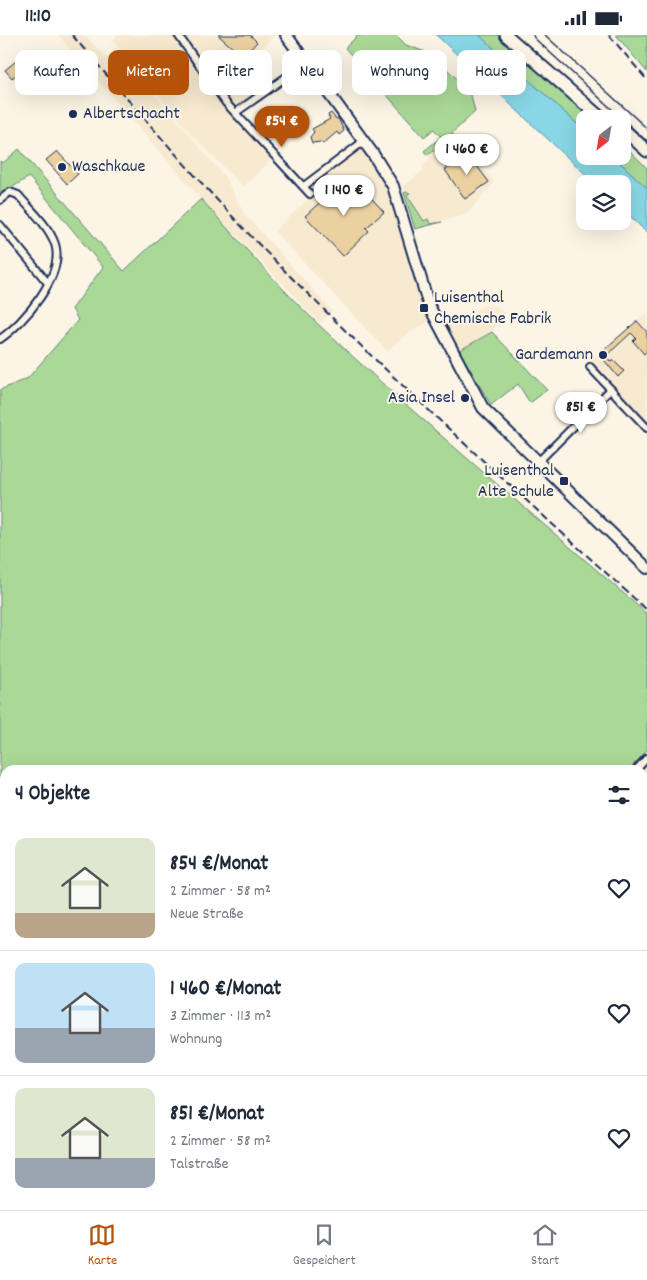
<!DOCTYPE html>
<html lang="de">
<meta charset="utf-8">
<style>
body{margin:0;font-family:Dekko,sans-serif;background:#f2f2f3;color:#1f2937;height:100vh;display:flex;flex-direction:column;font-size:19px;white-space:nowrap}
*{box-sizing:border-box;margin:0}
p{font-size:16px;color:#747a83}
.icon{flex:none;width:28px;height:28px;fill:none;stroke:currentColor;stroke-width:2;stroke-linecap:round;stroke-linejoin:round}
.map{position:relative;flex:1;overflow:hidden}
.sheet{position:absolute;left:0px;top:730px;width:648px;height:445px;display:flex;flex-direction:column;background:#fff;border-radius:15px 15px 0 0;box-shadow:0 5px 20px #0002}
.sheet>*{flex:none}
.guide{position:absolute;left:15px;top:15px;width:618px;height:45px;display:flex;gap:10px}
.needle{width:32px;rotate:211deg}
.fabs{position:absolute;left:576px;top:75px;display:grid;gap:10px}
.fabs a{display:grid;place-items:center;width:55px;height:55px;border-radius:10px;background:#fff;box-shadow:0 5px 20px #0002;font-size:25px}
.price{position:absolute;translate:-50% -42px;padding:0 11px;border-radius:18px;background:#fff;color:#222;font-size:16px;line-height:32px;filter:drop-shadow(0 1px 2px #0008)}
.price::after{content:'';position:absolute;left:50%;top:30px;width:15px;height:11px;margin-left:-8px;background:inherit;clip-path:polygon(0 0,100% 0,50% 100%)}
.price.active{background:#b45309;color:#fff}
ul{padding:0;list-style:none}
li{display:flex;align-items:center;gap:15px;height:125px;padding:0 15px}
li+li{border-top:1px solid #e0e1e3}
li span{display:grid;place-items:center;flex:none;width:140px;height:100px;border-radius:10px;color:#555}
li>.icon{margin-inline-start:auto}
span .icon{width:60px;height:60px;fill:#fffc;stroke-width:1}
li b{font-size:21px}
h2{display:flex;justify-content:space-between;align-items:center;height:60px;padding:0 15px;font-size:21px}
.pill{padding:0 18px;border-radius:10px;background:#fff;box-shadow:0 5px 20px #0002;font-size:18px;line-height:45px}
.pill.active{background:#b45309;color:#fff}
.status{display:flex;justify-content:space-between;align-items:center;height:35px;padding:0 25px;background:#fff;direction:ltr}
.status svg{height:14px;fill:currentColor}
.dock{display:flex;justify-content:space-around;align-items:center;height:70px;border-top:1px solid #e0e1e3;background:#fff;font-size:14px;color:#747a83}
.dock a{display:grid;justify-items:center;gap:2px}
.dock .active{color:#b45309}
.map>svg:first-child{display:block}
.built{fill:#f7ead0}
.green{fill:#aad897;stroke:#62847a}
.water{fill:#88d7e6;stroke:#5c94b0}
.building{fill:#ebd1a0;stroke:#1b2f5e}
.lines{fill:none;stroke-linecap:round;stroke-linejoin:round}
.minor-casing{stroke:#1b2f5e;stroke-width:10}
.tertiary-casing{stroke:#1b2f5e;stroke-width:11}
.primary-casing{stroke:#1b2f5e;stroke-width:14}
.motorway-casing{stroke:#1b2f5e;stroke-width:15}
.minor{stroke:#fcf5e5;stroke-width:6}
.tertiary{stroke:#fcf5e5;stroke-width:8}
.primary{stroke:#fcf5e5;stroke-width:10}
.motorway{stroke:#fcf5e5;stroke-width:11}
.rail{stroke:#1b2f5e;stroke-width:2;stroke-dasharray:8 4;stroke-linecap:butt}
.poi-dot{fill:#1b2f5e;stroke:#fcf5e5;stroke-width:2}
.labels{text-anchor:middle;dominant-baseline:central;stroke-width:4;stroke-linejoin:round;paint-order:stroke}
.poi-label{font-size:18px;fill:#1b2f5e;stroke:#fcf5e5;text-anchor:start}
</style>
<div class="status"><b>11:10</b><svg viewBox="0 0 49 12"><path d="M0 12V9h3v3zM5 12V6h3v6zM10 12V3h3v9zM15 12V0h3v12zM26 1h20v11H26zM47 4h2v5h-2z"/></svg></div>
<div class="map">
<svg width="647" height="1175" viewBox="0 0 647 1175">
<rect width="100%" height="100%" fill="#fcf5e5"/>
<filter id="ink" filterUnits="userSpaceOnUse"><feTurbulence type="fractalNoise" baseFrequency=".02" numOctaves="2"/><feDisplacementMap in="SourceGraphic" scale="10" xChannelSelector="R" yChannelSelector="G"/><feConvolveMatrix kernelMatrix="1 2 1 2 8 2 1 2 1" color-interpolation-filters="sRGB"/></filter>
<g filter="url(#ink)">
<path class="built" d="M58,0H85L106,23L116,14L225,142L244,178L332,276L320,288L201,164Z
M118,0H274L253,24L274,54L241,78L278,119L243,152L190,98L112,5Z
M462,106L494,147L467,179L415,194L402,152L424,135L422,131L430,124L427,120L439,111L445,118Z
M363,111L389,150L432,285L410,297L387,316L274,196L316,157L311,151Z
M485,270L496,271L506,279L492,297L460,315L447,291Z
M647,277V398L585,331Z
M647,731V783L643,788V735Z"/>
<path class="green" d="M358,0H396L406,10L431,19L470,56L475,77L452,98L459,108L445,118L439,111L427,120L424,116L441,102L434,94L424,102L345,13Z
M479,0H500L595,84H585V96Z
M616,0H647V37Z
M623,109L647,133V153L613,121H622Z
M19,114L124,236L201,164C240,207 278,251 320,291C426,391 538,483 647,579V715L629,735H5V918L0,916V355L28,343L78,285L72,274L103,232L29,142L0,160V126L3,128Z
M406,157L410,158L407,160L424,186L428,184L430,189L442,187L415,194L404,158Z
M492,297L547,355L530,368L518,349L491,370L461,319L460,315Z
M0,927L5,929L3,1087H0Z"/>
<path class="water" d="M436,0H479L585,96V121H613L647,153V198L623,174L622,149H596Z"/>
<path class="building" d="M218,0H250L257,7L243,22Z
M21,22L28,30L12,43L5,35Z
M331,78L336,84L338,83L344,96L339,100L337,97L323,109L321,107L312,108L310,102L314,97L312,94L330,84L328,80Z
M57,116L78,139L67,149L46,125Z
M468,119L489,147L465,164L445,135Z
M343,146L359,162L365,156L384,177L366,193L369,196L343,221L305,181Z
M637,286L647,297V316L644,319L633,306L636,303L631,298L606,321L611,327L613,325L624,336L618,342L599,319Z"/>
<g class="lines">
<defs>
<path id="minor" d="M178,0L226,68L310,159
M235,78L306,28
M304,151L364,106
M0,165L10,157L18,160C30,174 49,191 55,209C65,240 24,288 0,304
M0,190L47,247
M590,332L647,393
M537,428L611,354
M636,735L647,723
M642,941L647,944
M642,962L647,955
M642,1003H647
M335,1170L336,1175
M147,1175L149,1170
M179,1175L192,1170
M430,1175L438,1173H464
M630,1175V1170"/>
<path id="tertiary" d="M538,0L647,100
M0,923L5,925
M642,1095L647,1094"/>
<path id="primary" d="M286,0L373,119L393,151L429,271L483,373L647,533"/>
<path id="motorway" d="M506,0L602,84
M622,93L647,116"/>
</defs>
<use href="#minor" class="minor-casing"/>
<use href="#tertiary" class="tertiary-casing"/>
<use href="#primary" class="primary-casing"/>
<use href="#motorway" class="motorway-casing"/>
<use href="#minor" class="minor"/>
<use href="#tertiary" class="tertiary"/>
<use href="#primary" class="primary"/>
<use href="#motorway" class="motorway"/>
<path class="rail" d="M72,0C144,83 216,168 295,246C408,359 528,467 647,575
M609,0L647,45"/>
</g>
</g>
<g class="poi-dot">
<circle cx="73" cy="79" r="5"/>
<circle cx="62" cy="132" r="5"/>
<rect x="419" y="268" width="10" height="10" rx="2.5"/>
<circle cx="603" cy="320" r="5"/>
<circle cx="465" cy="363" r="5"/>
<rect x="559" y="441" width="10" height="10" rx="2.5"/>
</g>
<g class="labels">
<g class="poi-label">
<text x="83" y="79">Albertschacht</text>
<text x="72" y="132">Waschkaue</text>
<text x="434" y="263">Luisenthal<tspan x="434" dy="21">Chemische Fabrik</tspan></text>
<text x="593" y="320" text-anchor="end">Gardemann</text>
<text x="455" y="363" text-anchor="end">Asia Insel</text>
<text x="554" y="436" text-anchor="end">Luisenthal<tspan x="554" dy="21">Alte Schule</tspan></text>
</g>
</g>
</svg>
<div class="fabs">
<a><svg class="needle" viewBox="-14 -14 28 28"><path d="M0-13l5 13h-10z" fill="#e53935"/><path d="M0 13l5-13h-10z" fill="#747a83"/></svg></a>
<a><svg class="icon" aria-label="layers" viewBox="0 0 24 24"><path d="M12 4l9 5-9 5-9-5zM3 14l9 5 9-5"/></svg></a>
</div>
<b class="price active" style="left:282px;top:113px">854 €</b>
<b class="price" style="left:467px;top:141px">1 460 €</b>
<b class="price" style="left:344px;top:182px">1 140 €</b>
<b class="price" style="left:581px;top:399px">851 €</b>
<div class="guide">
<a class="pill">Kaufen</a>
<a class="pill active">Mieten</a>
<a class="pill">Filter</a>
<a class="pill">Neu</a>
<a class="pill">Wohnung</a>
<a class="pill">Haus</a>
</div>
<section class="sheet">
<h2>4 Objekte<svg class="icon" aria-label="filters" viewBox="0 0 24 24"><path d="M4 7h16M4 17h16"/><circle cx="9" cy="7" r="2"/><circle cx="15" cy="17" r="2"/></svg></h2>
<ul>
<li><span style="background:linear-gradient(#dfe7d0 75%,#b9a48a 0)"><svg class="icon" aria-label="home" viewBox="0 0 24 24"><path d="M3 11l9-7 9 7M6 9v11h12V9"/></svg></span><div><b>854 €/Monat</b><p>2 Zimmer · 58 m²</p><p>Neue Straße</p></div><svg class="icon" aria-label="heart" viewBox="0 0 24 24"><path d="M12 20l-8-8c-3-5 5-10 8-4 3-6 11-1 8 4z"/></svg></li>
<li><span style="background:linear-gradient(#bfe0f5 65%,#9aa5b1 0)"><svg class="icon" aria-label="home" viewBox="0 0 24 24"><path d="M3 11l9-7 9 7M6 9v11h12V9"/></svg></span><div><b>1 460 €/Monat</b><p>3 Zimmer · 113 m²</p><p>Wohnung</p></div><svg class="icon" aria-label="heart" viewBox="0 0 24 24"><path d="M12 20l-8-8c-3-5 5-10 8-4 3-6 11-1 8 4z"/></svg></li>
<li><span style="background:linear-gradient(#dfe7d0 70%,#9aa5b1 0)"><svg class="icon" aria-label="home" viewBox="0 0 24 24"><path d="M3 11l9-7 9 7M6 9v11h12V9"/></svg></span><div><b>851 €/Monat</b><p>2 Zimmer · 58 m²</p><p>Talstraße</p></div><svg class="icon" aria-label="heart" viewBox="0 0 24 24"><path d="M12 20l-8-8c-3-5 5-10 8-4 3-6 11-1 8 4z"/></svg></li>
</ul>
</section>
</div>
<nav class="dock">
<a class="active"><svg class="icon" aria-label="map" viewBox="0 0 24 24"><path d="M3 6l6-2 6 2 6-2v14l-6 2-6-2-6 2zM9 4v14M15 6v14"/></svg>Karte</a>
<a><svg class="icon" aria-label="saved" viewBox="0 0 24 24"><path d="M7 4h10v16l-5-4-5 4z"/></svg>Gespeichert</a>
<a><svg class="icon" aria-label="home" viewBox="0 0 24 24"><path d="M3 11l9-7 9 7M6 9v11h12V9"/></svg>Start</a>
</nav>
